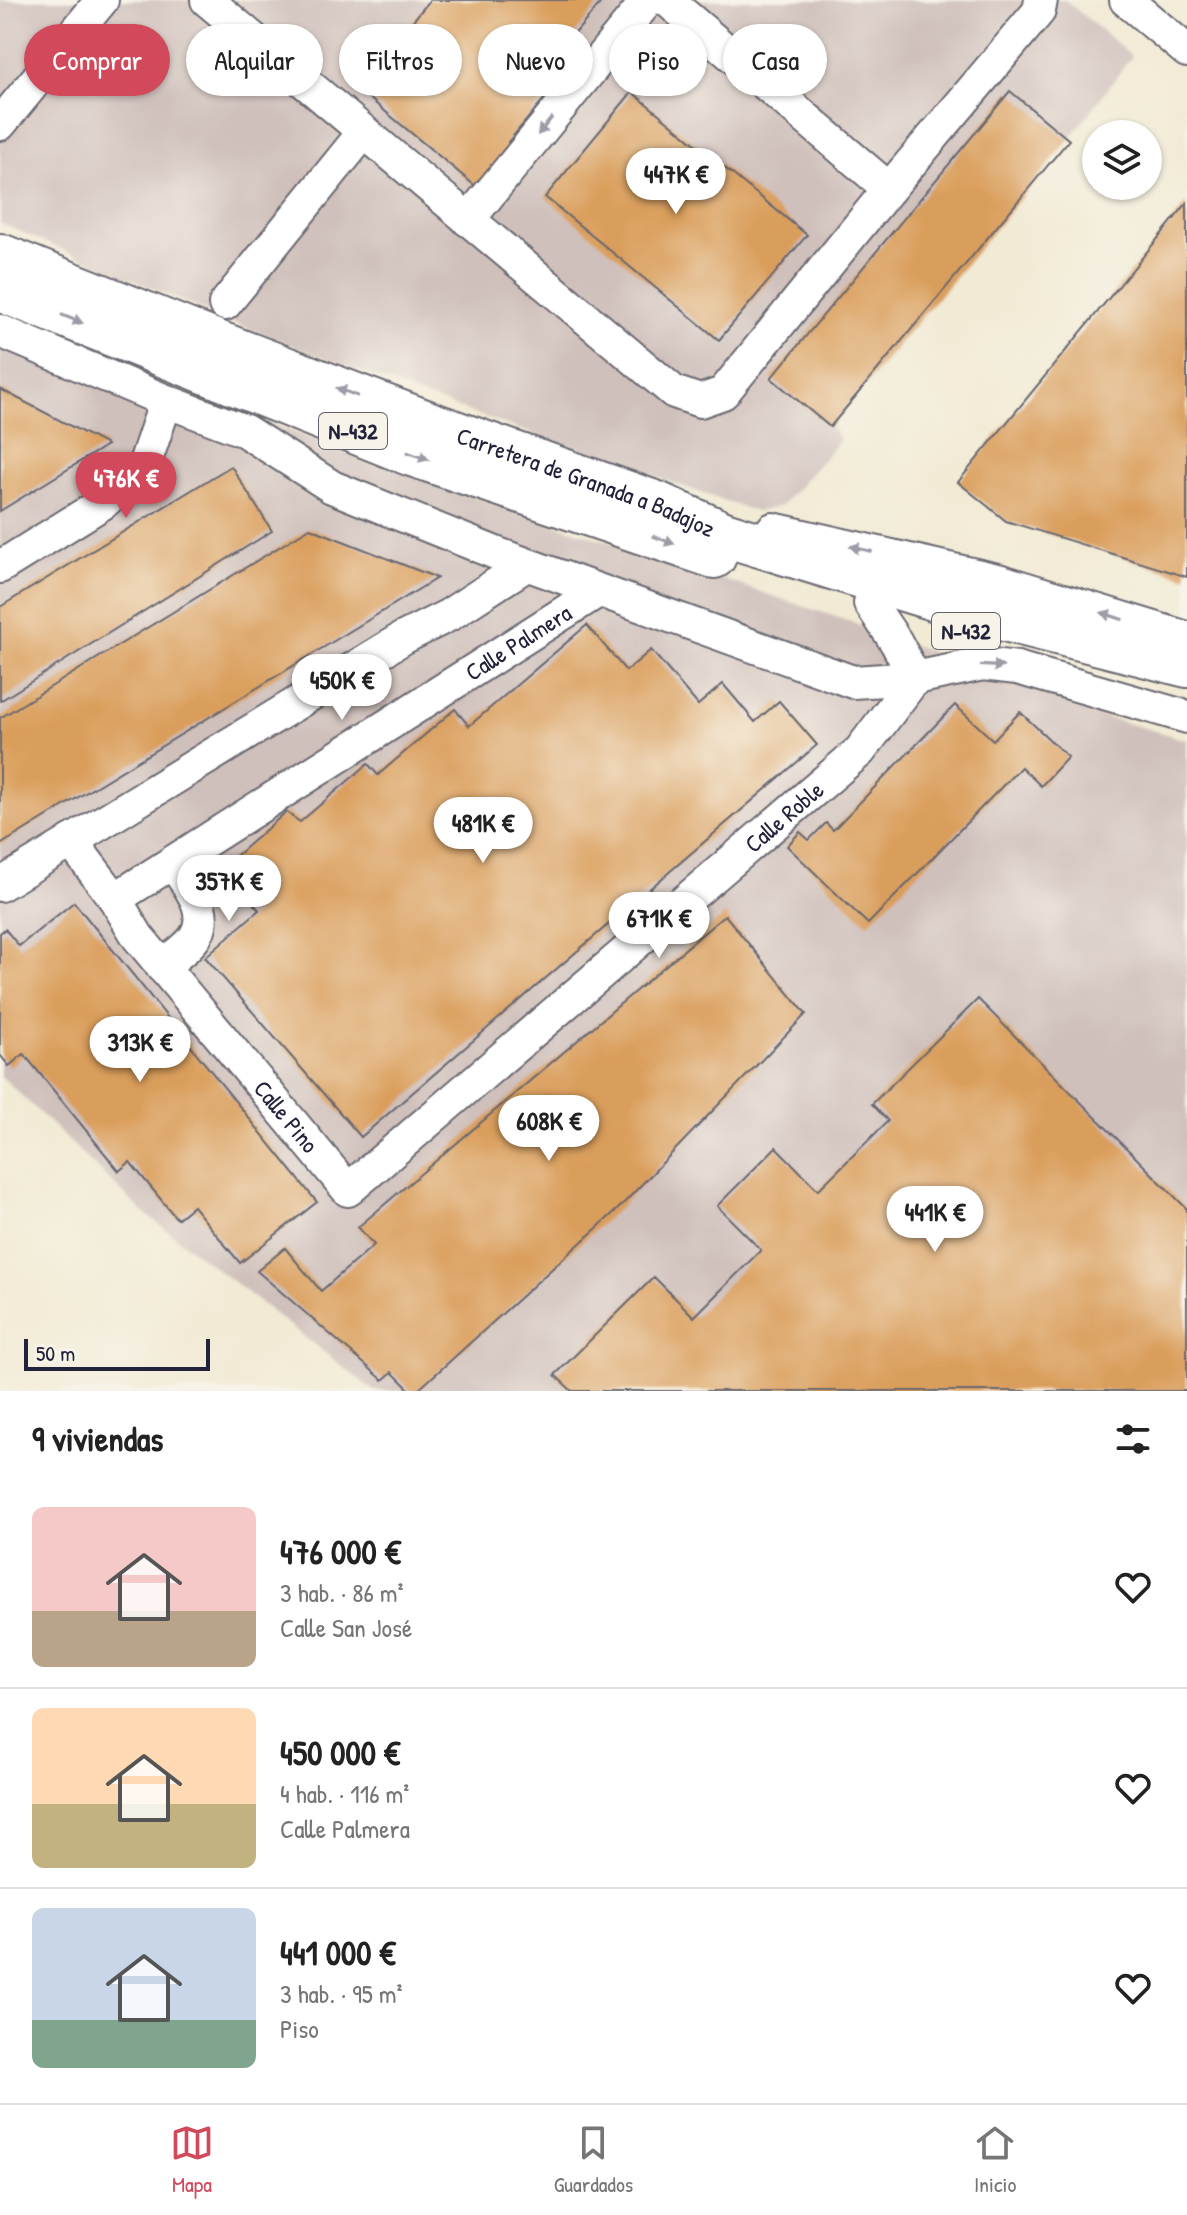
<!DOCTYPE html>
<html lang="es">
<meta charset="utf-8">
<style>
body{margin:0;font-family:"Patrick Hand",sans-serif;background:#f2f2f2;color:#222;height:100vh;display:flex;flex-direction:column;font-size:30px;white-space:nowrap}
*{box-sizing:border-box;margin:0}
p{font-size:26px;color:#767676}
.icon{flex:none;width:44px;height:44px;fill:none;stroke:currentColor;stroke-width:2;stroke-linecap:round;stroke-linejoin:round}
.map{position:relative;height:1391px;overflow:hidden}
.side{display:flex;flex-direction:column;background:#fff;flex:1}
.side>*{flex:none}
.banner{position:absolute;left:24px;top:24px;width:1140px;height:72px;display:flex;gap:16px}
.controls{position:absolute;left:1082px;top:120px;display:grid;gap:16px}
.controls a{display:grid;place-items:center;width:80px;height:80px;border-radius:50%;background:#fff;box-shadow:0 2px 6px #0004;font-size:40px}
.scale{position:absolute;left:24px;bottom:20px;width:186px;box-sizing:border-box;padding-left:8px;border:4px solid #22223b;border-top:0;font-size:22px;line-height:28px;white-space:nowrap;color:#22223b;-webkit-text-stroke:6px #f7f3e8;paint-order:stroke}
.price{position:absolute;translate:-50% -68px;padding:0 18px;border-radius:28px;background:#fff;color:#222;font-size:26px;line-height:52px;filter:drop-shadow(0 2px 4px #0008)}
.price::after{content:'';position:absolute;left:50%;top:48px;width:24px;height:18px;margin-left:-12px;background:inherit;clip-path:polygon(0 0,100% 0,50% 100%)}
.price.on{background:#d1495b;color:#fff}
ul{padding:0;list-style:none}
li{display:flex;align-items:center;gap:24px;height:200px;padding:0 32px}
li+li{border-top:2px solid #e0e0e0}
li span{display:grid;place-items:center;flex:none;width:224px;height:160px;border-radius:12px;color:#555}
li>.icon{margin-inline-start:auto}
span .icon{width:96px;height:96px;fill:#fffc;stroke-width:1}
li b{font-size:34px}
h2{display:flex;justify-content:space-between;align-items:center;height:96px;padding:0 32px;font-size:34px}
.pill{padding:0 28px;border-radius:36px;background:#fff;box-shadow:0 2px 6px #0004;font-size:28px;line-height:72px}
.pill.on{background:#d1495b;color:#fff}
.tab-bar{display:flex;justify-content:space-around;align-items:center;height:112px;border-top:2px solid #e0e0e0;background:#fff;font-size:22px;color:#767676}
.tab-bar a{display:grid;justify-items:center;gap:4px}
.tab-bar .on{color:#d1495b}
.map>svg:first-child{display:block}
.industrial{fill:#cfc0bb}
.building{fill:#da9e5c}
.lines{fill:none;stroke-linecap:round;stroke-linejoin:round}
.minor-casing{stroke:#6a6871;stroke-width:36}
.highway-casing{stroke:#6a6871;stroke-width:48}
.minor{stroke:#fff;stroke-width:32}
.highway{stroke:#fff;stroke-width:44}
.oneway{fill:#9c9ca7}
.labels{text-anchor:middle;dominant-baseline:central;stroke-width:8;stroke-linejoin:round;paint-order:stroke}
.shield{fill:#f7f3e8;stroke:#62616f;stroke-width:2}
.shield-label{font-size:22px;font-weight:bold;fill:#22223b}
.street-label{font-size:24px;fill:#22223b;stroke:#f7f3e8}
</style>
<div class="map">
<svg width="1187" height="1391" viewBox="0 0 1187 1391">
<rect width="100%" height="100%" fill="#f7f3e8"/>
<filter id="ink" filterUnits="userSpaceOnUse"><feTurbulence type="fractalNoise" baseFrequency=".0125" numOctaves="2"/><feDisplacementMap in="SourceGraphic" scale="16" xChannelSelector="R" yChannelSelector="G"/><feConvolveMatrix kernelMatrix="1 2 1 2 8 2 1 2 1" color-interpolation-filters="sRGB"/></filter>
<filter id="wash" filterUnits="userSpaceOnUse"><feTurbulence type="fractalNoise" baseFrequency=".006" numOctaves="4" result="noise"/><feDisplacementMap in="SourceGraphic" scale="32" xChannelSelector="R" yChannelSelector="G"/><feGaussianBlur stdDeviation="1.8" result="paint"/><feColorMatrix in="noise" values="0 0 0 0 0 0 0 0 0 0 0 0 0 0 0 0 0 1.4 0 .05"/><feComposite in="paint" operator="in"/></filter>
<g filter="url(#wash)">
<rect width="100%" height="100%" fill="#f1ead4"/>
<path class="industrial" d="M0,0H1065L1132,56L1069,140L831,426L840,440L781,506L756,512L421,395L229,321L0,223Z
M0,320L52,344L456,491L857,624L1112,719L1187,740V1391H374L142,1211L0,1075Z"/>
<g id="blocks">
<path class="building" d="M430,0H603L547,67L561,79L508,142L514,147L479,189L357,88Z
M1010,91L1069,140L830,427L771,378Z
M632,92L807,235L719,340L545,197Z
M1187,203V577L1006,521L958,482Z
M0,389L107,445L0,511Z
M231,466L272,531L0,701V607Z
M310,528L437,578L0,845V718Z
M587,625L626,671L651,650L698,705L723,684L755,722L779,701L817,745L361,1137L205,957L259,910L222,868L286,812L300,822L368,764L378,775L455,709L469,726Z
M955,705L993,740L1020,712L1068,757L1041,786L1021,767L868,924L787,846L800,832L809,840L826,823L833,830Z
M74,902L317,1202L240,1263L193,1206L177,1219L130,1162L119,1171L24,1054L9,1066L0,1055V933L5,929L19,946Z
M725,915L806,1014L619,1208L417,1391H411L392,1372L383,1380L257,1271L285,1248L321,1291L374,1245L358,1227Z
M978,999L1187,1209V1391H572L555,1375L654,1277L694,1317L761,1250L717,1206L776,1147L818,1190L888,1121L872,1104Z"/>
</g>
</g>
<g filter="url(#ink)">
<use href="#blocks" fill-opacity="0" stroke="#6a6871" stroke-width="2"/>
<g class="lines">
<defs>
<g id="minor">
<path d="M207,0L674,392L700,401L723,393L889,189"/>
<path d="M667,0L889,189L1039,11L1041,0"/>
<path d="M1126,0L1187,51"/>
<path d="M0,124L102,0"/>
<path d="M468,220L648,0"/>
<path d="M225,304L364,132"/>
<path d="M0,331L166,401L245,431L332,487L498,554L853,682L915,678L983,664L1017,668L1187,717"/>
<path d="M773,529L998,580L1187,638"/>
<path d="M0,567L103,503L144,466L166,401"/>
<path d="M870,603L896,642L915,678"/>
<path id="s1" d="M71,841L115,899L138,937L348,1190L860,751L915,678"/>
<path d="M0,885L403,638L449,615L526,565"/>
<path id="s2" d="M115,899L598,591"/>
<path d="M162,967C172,958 188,948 195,937C212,911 187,884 173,863"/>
</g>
<g id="highway">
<path id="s3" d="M0,256L212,341L435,426L657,504L724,534L989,615L1187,665"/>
<path d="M0,289L412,454L714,556"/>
</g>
</defs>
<use href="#minor" class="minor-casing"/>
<use href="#highway" class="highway-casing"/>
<use href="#minor" class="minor"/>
<use href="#highway" class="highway"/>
</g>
<defs><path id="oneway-solid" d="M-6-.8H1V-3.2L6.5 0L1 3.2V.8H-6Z" transform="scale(2)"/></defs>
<g class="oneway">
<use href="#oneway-solid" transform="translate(545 126) rotate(129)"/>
<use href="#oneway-solid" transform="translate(72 319) rotate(22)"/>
<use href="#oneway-solid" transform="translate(347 392) rotate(-159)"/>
<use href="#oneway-solid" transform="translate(418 456) rotate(19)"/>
<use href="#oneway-solid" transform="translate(664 540) rotate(19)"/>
<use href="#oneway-solid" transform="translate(861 549) rotate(-167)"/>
<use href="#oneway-solid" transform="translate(1112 616) rotate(-162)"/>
<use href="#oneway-solid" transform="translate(992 666) rotate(3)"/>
</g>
</g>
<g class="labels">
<g class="shield">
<rect x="319" y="413" width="68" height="36" rx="6"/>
<rect x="932" y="613" width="68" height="36" rx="6"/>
</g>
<g class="shield-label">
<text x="353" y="431">N-432</text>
<text x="966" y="631">N-432</text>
</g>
<g class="street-label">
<text stroke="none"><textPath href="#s3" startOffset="628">Carretera de Granada a Badajoz</textPath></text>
<text stroke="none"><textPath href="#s2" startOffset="478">Calle Palmera</textPath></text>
<text stroke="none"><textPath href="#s1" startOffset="1020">Calle Roble</textPath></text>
<text stroke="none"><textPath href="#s1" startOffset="350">Calle Pino</textPath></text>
</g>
</g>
</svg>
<div class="controls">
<a><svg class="icon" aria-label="layers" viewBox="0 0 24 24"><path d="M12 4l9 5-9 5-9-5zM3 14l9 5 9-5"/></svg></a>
</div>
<div class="scale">50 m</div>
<b class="price" style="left:676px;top:216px">447K €</b>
<b class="price on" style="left:126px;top:520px">476K €</b>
<b class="price" style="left:342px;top:722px">450K €</b>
<b class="price" style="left:483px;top:865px">481K €</b>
<b class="price" style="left:229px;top:923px">357K €</b>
<b class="price" style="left:659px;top:960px">671K €</b>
<b class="price" style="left:140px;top:1084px">313K €</b>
<b class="price" style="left:549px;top:1163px">608K €</b>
<b class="price" style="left:935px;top:1254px">441K €</b>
<div class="banner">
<a class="pill on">Comprar</a>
<a class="pill">Alquilar</a>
<a class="pill">Filtros</a>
<a class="pill">Nuevo</a>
<a class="pill">Piso</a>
<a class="pill">Casa</a>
</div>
</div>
<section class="side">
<h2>9 viviendas<svg class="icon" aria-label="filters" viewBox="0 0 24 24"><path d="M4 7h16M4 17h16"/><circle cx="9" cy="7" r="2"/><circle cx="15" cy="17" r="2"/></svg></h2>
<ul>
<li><span style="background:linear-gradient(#f6c9c9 65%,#b9a48a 0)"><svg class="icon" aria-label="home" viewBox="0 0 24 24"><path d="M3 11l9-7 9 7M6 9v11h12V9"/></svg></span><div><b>476 000 €</b><p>3 hab. · 86 m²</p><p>Calle San José</p></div><svg class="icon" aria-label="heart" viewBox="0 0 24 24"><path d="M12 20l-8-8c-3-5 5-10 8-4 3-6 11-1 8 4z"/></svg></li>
<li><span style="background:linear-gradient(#ffd9b3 60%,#c2b280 0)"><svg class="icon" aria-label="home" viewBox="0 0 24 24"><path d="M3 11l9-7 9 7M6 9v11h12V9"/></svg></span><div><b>450 000 €</b><p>4 hab. · 116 m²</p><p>Calle Palmera</p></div><svg class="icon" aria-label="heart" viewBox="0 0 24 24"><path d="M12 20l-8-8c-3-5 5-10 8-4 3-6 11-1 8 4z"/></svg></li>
<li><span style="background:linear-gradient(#c9d6e8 70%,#7fa58c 0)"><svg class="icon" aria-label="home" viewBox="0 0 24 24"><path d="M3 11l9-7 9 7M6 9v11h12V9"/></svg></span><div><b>441 000 €</b><p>3 hab. · 95 m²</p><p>Piso</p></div><svg class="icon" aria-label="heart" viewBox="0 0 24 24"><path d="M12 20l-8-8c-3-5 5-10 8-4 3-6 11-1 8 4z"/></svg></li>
</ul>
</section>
<nav class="tab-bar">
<a class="on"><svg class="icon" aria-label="map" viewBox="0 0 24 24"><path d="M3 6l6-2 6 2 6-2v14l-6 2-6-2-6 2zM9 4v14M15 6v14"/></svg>Mapa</a>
<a><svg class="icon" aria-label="saved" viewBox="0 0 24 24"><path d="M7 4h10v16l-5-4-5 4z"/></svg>Guardados</a>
<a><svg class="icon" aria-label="home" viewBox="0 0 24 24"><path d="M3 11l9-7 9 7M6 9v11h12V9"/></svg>Inicio</a>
</nav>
